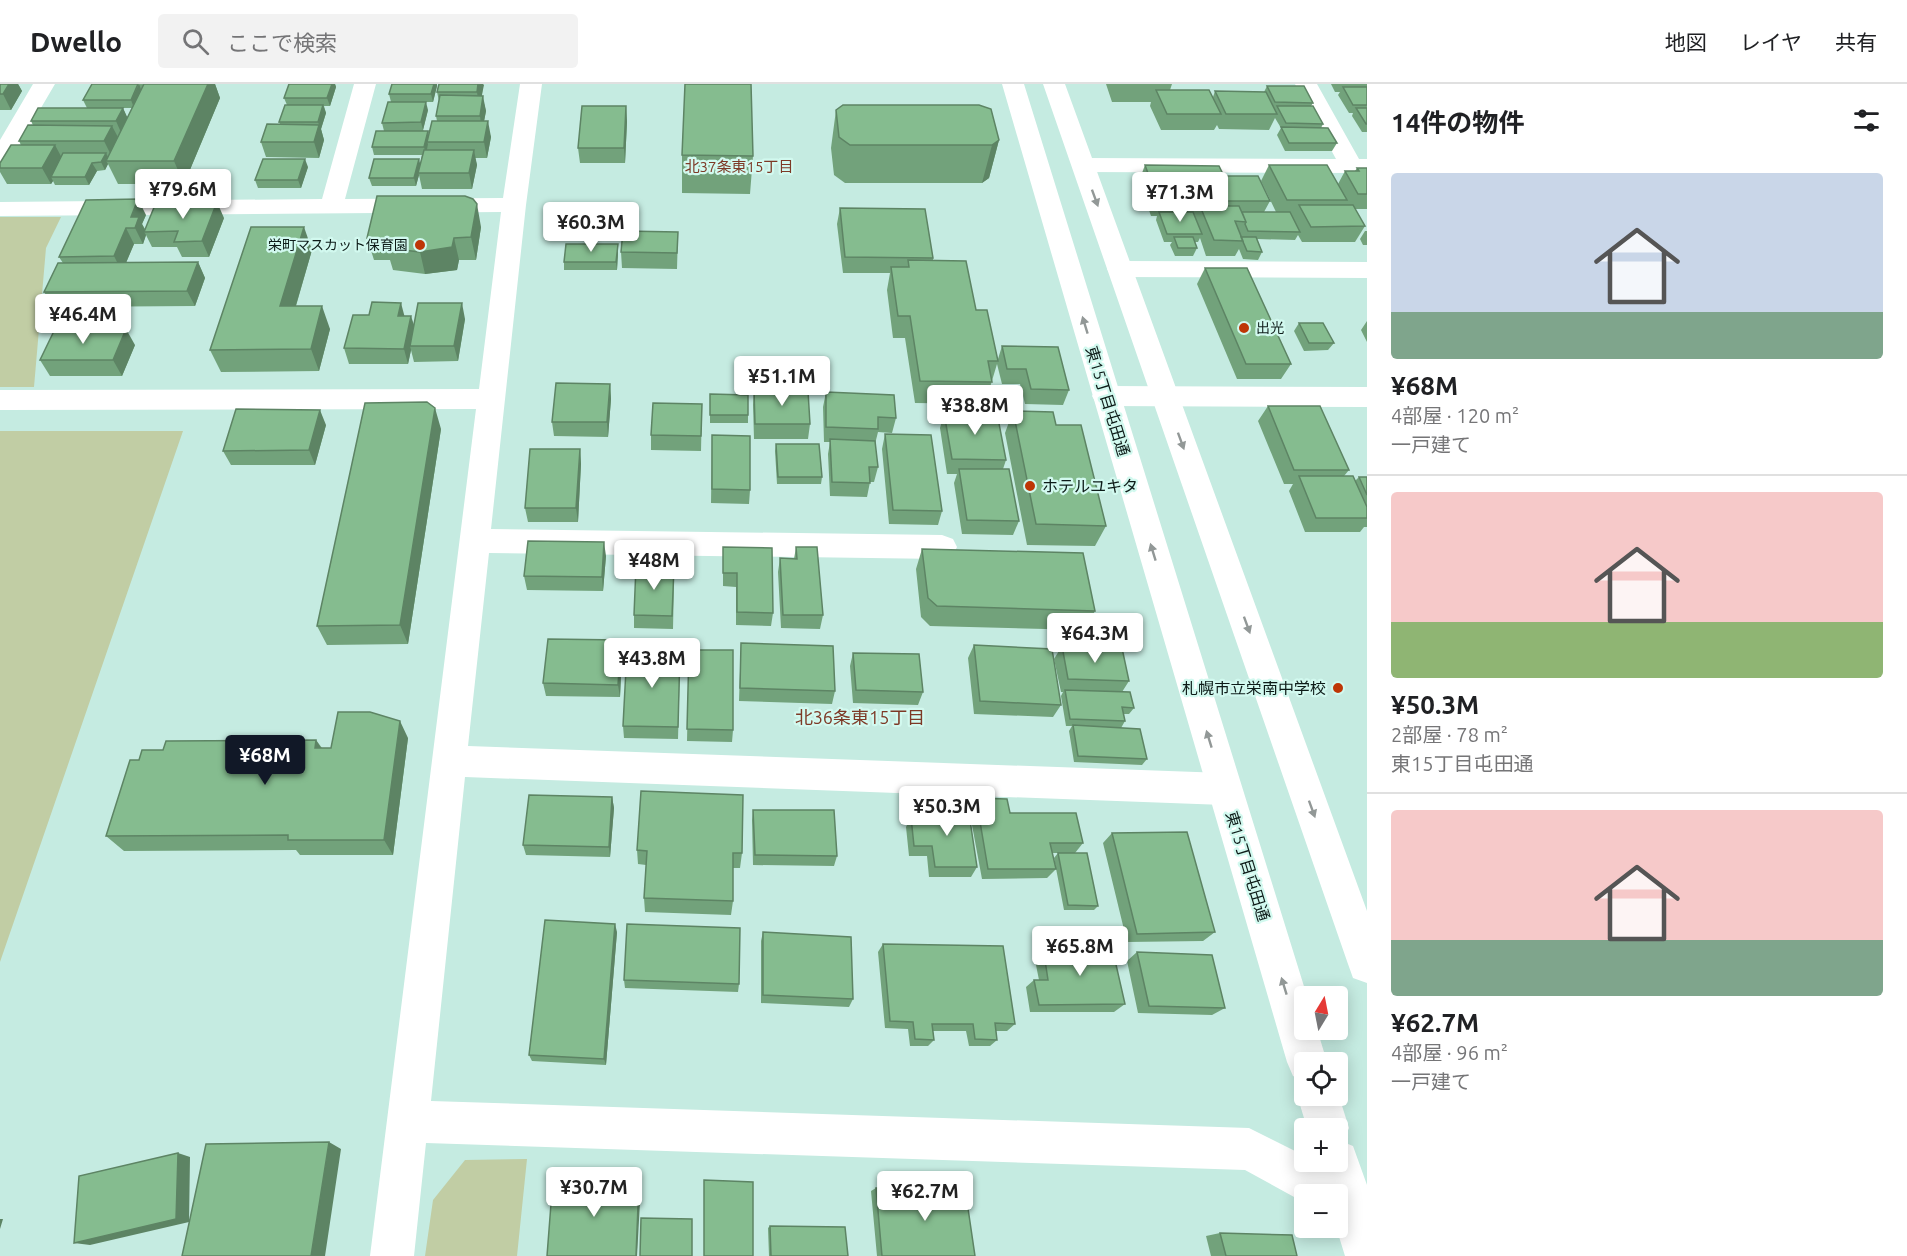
<!DOCTYPE html>
<html lang="ja">
<meta charset="utf-8">
<style>
body{margin:0;font-family:Ubuntu,"Noto Sans JP",sans-serif;background:#f2f2f2;color:#202124;height:100vh;display:flex;flex-direction:column;font-size:22px;white-space:nowrap}
*{box-sizing:border-box;margin:0}
p{font-size:20px;color:#757577}
.icon{flex:none;width:33px;height:33px;fill:none;stroke:currentColor;stroke-width:2;stroke-linecap:round;stroke-linejoin:round}
.map{position:relative;flex:1;overflow:hidden}
.sheet{display:flex;flex-direction:column;background:#fff;width:540px}
.sheet>*{flex:none}
.needle{width:39px;rotate:10deg}
.buttons{position:absolute;left:1294px;top:902px;display:grid;gap:12px}
.buttons a{display:grid;place-items:center;width:54px;height:54px;border-radius:6px;background:#fff;box-shadow:0 3px 15px #0003;font-size:30px}
.price{position:absolute;translate:-50% -51px;padding:0 14px;border-radius:6px;background:#fff;color:#222;font-size:20px;line-height:39px;filter:drop-shadow(0 2px 3px #0008)}
.price::after{content:'';position:absolute;left:50%;top:36px;width:18px;height:14px;margin-left:-9px;background:inherit;clip-path:polygon(0 0,100% 0,50% 100%)}
.price.active{background:#111827;color:#fff}
ul{padding:0;list-style:none}
li{display:grid;align-content:center;gap:12px;height:318px;padding:0 24px}
li+li{border-top:2px solid #e0e0e0}
li span{display:grid;place-items:center;height:186px;border-radius:6px;color:#555}
li>.icon{margin-inline-start:auto}
span .icon{width:108px;height:108px;fill:#fffc;stroke-width:1}
li b{font-size:26px}
h2{display:flex;justify-content:space-between;align-items:center;height:72px;padding:0 24px;font-size:26px}
header{display:flex;align-items:center;gap:36px;box-sizing:border-box;height:84px;padding:0 30px;background:#fff;border-bottom:2px solid #e0e0e0}
header strong{font-size:28px}
nav{display:flex;gap:33px;margin-inline-start:auto;font-size:21px}
.search{width:420px;height:54px;background:#f2f2f2;display:flex;align-items:center;gap:15px;box-sizing:border-box;padding:0 21px;border-radius:6px;color:#757577;font-size:22px}
main{display:flex;flex:1;min-height:0}
.map>svg:first-child{display:block}
.green{fill:#c1cda4}
.lines{fill:none;stroke-linecap:round;stroke-linejoin:round}
.minor{fill:#fff;fill-rule:evenodd}
.tertiary{fill:#fff;fill-rule:evenodd}
.wall{fill:#72a27b;fill-rule:evenodd}
.shaded-wall{fill:#5d8464}
.building{fill:#85bc8f;stroke:#5d8464;stroke-width:1.5}
.oneway{fill:#929897}
.poi-dot{fill:#be3606;stroke:#d2f9ef;stroke-width:2}
.labels{text-anchor:middle;dominant-baseline:central;stroke-width:4.5;stroke-linejoin:round;paint-order:stroke}
.far-poi-label{font-size:14px;fill:#0d1b18;stroke:#d2f9ef;text-anchor:end}
.far-neighbourhood-label{font-size:15px;fill:#7d3926;stroke:#d2f9ef}
.street-label{font-size:16px;fill:#0d1b18;stroke:#d2f9ef}
.poi-label{font-size:16px;fill:#0d1b18;stroke:#d2f9ef;text-anchor:start}
.neighbourhood-label{font-size:18px;fill:#7d3926;stroke:#d2f9ef}
</style>
<header>
<strong>Dwello</strong>
<div class="search"><svg class="icon" aria-label="search" viewBox="0 0 24 24"><circle cx="10" cy="10" r="6"/><path d="M15 15l6 6"/></svg>ここで検索</div>
<nav><a>地図</a><a>レイヤ</a><a>共有</a></nav>
</header>
<main>
<div class="map">
<svg width="1367" height="1172" viewBox="0 0 1367 1172">
<rect width="100%" height="100%" fill="#c5ebe1"/>
<path class="green" d="M0,133H61L46,164L34,303H0Z
M0,347H183L0,878Z
M527,1075L517,1172H425L433,1116L465,1076Z"/>
<g class="lines">
<path class="minor" d="M33,0H55L11,75L8,80L0,82V56Z
M354,0H376L345,115L503,114L520,0H542L526,121L491,445L942,451L953,455L957,463L953,471L942,475L489,469L468,662L1224,689L1237,694L1242,705L1237,716L1224,721L465,693L431,1017L1249,1044L1305,1072V1077H1314L1346,1095L1353,1110L1346,1125L1338,1129V1110H1305V1119L1245,1086L426,1059L414,1172H370L476,325L0,326V306L479,305L501,128L0,132V118L322,115Z
M1295,0H1317L1359,75H1367V89L1083,88L1075,86L1072,81L1075,76L1083,74L1336,75Z
M1120,177L1367,178V194L1120,193L1111,191L1107,185L1111,179Z
M1106,302L1367,303V323L1106,322L1096,319L1092,312L1096,305Z"/>
<path class="tertiary" d="M1002,0H1024L1307,912L1305,945H1317L1327,978H1305V1011L1338,1009L1349,1044L1343,1058L1353,1062L1367,1101V1172H1345L1336,1143L1338,1110H1326L1317,1077H1338V1044H1307L1297,1011L1303,997L1293,992L1287,978Z
M1043,0H1065L1367,827V899L1353,894L1348,880Z"/>
</g>
<path class="wall" d="M0,0H18L22,7L11,26H0Z
M92,0H215L220,14L184,100H118L108,80L105,86L97,87L89,101H55L53,97L51,100H7L0,88V79L21,61L19,57L33,41L31,37L87,24L83,16ZM123,24H133L127,34Z
M289,0H335L336,3L330,22H324L326,29L321,45L324,56L319,74L266,73L261,58L280,40L279,38L287,21L284,14Z
M439,0H483L482,12L486,27L484,37L491,53L487,74H475L477,81L472,105H422L419,91L416,102H372L369,94L420,81L422,71H374L372,63L384,47L382,39L428,26L423,46L429,52L437,37L436,32L439,17L437,8Z
M1106,0H1172L1170,6L1213,13L1215,7L1264,8L1267,2L1313,19L1311,22L1323,40L1321,44L1337,59L1332,67H1285L1277,51L1281,44L1275,34L1269,46L1219,45L1217,41L1214,46H1161L1150,22L1151,18H1112Z
M1331,0H1367V48H1362L1352,32L1353,29H1349L1338,11L1340,8H1335Z
M437,2L433,18H391L389,10Z
M626,22L627,38L625,79H580L578,64Z
M836,26L999,56L989,94L982,99H845L834,91L831,64Z
M682,71L753,72L750,110L682,109Z
M1145,81L1224,92L1270,117L1264,128H1276L1261,97L1269,81L1338,100L1345,87H1355L1357,84H1367V125H1355L1365,142L1355,158H1302L1298,151L1295,156L1257,155L1262,168L1258,176L1243,175L1239,165L1235,172H1206L1200,154L1198,158H1195L1197,164L1193,172H1175L1170,161L1172,158H1164L1156,136L1157,132H1151L1139,97Z
M308,83L301,104H258L255,96Z
M840,124L933,174V176L976,226L998,275L1002,262L1069,306L1063,321L1025,320L1020,300H1002L997,280L985,320L915,319L905,254H893L887,206L890,189H843L837,140Z
M146,131L142,140L145,145L224,134L209,173H182L177,163H152L146,151L143,160H134L126,179L198,178L205,194L195,222L54,223L44,208L63,179L59,173Z
M481,143L476,176H459L457,186L425,190L393,186L390,176H374L367,154Z
M1365,147H1367V161H1363L1360,155Z
M678,148L677,185L622,184L621,168Z
M312,166L296,222L330,245L319,287L221,288L210,266Z
M618,168L617,186H564V178Z
M1205,184L1291,280L1281,295H1237L1197,200Z
M404,232L414,241L465,235L458,277L414,278L411,266L408,280H349L344,264Z
M1367,237V258L1361,246Z
M1299,239L1334,259L1328,266L1304,267L1294,247Z
M135,261L122,292H50L40,276Z
M610,300L611,315L608,353L554,352L552,338Z
M754,306L810,340L808,355H754L753,321Z
M826,308L896,334L892,349L878,348L875,360L878,383L874,398H870L867,413L830,412L828,370L830,358H824L823,323Z
M710,310L748,331V339H710Z
M702,320L701,367L651,366V351Z
M1268,322L1349,386L1344,392L1355,397L1359,393H1367V443H1364L1360,448H1305L1289,407L1293,400H1284L1258,337Z
M1013,327L1056,341L1106,442L1095,462L1027,461L1005,349Z
M944,329L1006,376L1003,385L1019,437L1013,451L962,450L954,399L957,390H947L940,344Z
M326,341L315,381H231L223,367Z
M441,345L408,560L327,561L317,542Z
M885,350L942,427L938,441L889,440L882,365Z
M712,351L750,406L749,420L711,419Z
M776,360L822,393L821,400H777L775,367Z
M580,365L581,380L578,438H528L525,424Z
M723,463L773,529L771,542L736,541V503L723,502Z
M796,463L823,531L820,545L781,544L778,488L780,474L794,475Z
M922,465L1095,527L1084,546L930,542L921,533L916,485Z
M606,472L603,507L527,506L524,492Z
M674,497L673,545L634,544V531Z
M741,559L835,607L832,620L739,617Z
M974,561L1061,621L1053,633L974,630L968,574Z
M1062,562L1129,597L1122,608L1134,624L1129,630H1123L1125,637L1121,644L1147,675L1142,681L1074,678L1069,647L1072,642H1066L1061,612L1063,608H1061L1054,575Z
M689,566L733,646L732,658L687,657Z
M622,569L620,613L546,612L543,599Z
M853,569L923,608L918,621L853,619L850,582Z
M680,580L678,655L624,654L623,642Z
M408,654L393,771H300L296,766L124,767L106,752L139,676L163,666L316,656L322,664H331Z
M612,713L614,724L610,773L526,771L523,761Z
M976,714L1083,759L1075,769L1098,822L1094,826H1064L1054,774L1058,769H1052L1056,785L1047,794L982,795L969,725Z
M940,723L977,783L971,793H929L927,772H909L906,743L911,733H935Z
M753,726L837,772L834,782L753,781L752,736Z
M1112,749L1215,848L1203,857L1127,858L1103,759Z
M637,766L742,769L740,784H733V817L731,831L645,828L644,814L646,781L638,780Z
M617,848L606,981L532,977L529,971Z
M763,848L853,915L849,923L761,919V857Z
M883,860L1015,940L1007,947H996L997,956L990,962H969L966,947H933L934,956L928,962H910L908,945L885,944L878,868Z
M1043,863L1125,920L1114,928H1030L1026,903L1034,896H1039L1034,871Z
M1137,868L1225,924L1212,931L1138,929L1127,877Z
M624,896L739,900L738,908L625,904Z
M876,1104L975,1172H877L871,1107Z
M770,1142L848,1172H769L768,1144Z
M1220,1149L1297,1172H1211L1206,1152Z"/>
<path class="shaded-wall" d="M9,0H18L22,7L11,26L3,10Z
M139,0L142,8L134,24L131,16Z
M208,0H215L220,14L184,100L174,77Z
M332,0H335L336,3L330,22L327,14Z
M434,0H437V2L433,18L431,10Z
M478,0H483L484,1L479,24L477,8Z
M483,12L486,27L482,48L480,32Z
M426,18L428,26L423,46L421,38Z
M323,21L326,29L321,45L324,56L319,74L314,58L319,41L318,38Z
M626,22L627,38L625,79L624,64Z
M123,24L130,39L123,53L116,37Z
M488,37L491,53L487,74L484,58Z
M112,42L120,57L112,73L104,57Z
M428,47L429,55L427,58L428,60L426,71L424,63Z
M999,56L989,94L982,99L992,61Z
M55,61L63,76L51,93L53,97L51,100L42,84Z
M474,66L477,81L472,105L469,89Z
M106,69L110,77H106L108,80L105,86L101,78Z
M305,75L308,83L301,104L298,96Z
M419,75L421,83L418,89L419,91L416,102L414,94Z
M92,79L97,87L89,101L85,93Z
M138,115L146,131L142,140L146,148H144L146,151L143,160L135,144L131,133Z
M217,118L224,134L209,173L202,157Z
M477,120L481,143L476,176L471,153Z
M304,143L312,166L289,245L280,222Z
M126,144L134,160L122,188L114,172Z
M454,154L459,176L457,186L425,190L420,168Z
M618,160V168L617,186L616,178Z
M198,178L205,194L195,222L187,207Z
M401,219L405,234L398,232Z
M462,219L465,235L458,277L454,262Z
M322,222L330,245L319,287L311,265Z
M411,232L416,247L410,262L411,266L408,280L404,265Z
M126,245L135,261L122,292L113,276Z
M610,300L611,315L608,353L607,338Z
M435,324L441,345L408,560L400,541Z
M320,326L326,341L315,381L309,366Z
M580,365L581,380L578,438L576,424Z
M604,458L606,472L603,507L602,493Z
M621,556L622,569L620,613L618,601Z
M400,637L408,654L393,771L384,756Z
M316,656L327,673L315,664Z
M612,713L614,724L610,773L609,763Z
M615,840L617,848L606,981L604,975Z
M329,1058L341,1065L325,1172H311Z
M178,1069L190,1073L189,1138L90,1161L74,1159Z
M639,1096L641,1100L637,1172H636Z
M0,1135H3L0,1145Z"/>
<path class="building" d="M0,0H9L3,10H0Z
M92,0H138L131,16H83Z
M144,0H208L174,77H106Z
M289,0H332L327,14H284Z
M392,0H434L431,10H389Z
M439,0H478L477,8H437Z
M685,0H751L753,72L682,71Z
M1267,2H1304L1313,19L1275,18Z
M1343,3H1367V21H1353Z
M1156,6H1209L1221,30H1167Z
M1215,7L1266,8L1277,30H1226Z
M440,11L483,12L480,32H436Z
M388,18H426L421,38L382,39Z
M285,21H323L318,38H279Z
M843,21H979L991,25L999,56L992,61H850L839,53L836,26Z
M582,22H626L624,64H578Z
M1277,22H1313L1323,40L1286,39Z
M38,24H123L116,37H31Z
M1356,24H1367V40H1366Z
M432,37H488L484,58H427Z
M267,40L319,41L314,58H261Z
M28,41L112,42L104,57H19Z
M1281,43L1328,44L1337,59H1289Z
M376,47H428L424,63H372Z
M11,61H55L42,84H0V79Z
M424,66H474L469,89H418Z
M63,69H106L101,78L92,79L85,93H51Z
M263,75H305L298,96H255Z
M374,75H419L414,94H369Z
M1145,81L1219,82L1224,92H1258L1270,117H1158Z
M1269,81H1327L1347,116H1287Z
M1357,84H1367V110H1358L1345,87H1359Z
M377,112H465L473,115L477,120L471,153L454,154L452,163L420,168L387,164L389,154H367Z
M138,115L131,133H139L135,144H126L114,172L59,173L86,116Z
M186,115L217,118L202,157L174,158L178,147L144,148L155,121H184Z
M1299,121H1353L1365,142L1311,143Z
M1200,122H1239L1246,138L1235,137L1243,157L1214,156Z
M840,124L925,125L933,174L845,173Z
M1159,128H1193L1202,150H1167Z
M1242,128H1290L1300,148L1248,147L1245,140L1246,138Z
M251,143H304L280,222H322L311,265L210,266Z
M623,147L678,148L677,169L621,168Z
M1174,153H1193L1197,164H1178Z
M1241,153H1256L1262,168L1247,167Z
M566,160H618L616,178H564Z
M908,176L966,177L976,226H987L998,277H988L992,298L920,297L910,232H898L891,183H909Z
M198,178L187,207L44,208L58,179Z
M1205,184H1247L1291,280H1246Z
M372,218L401,219L398,232H411L404,265L344,264L353,231H369Z
M418,219H462L454,262H410Z
M1299,239H1323L1334,259H1309Z
M55,245H126L113,276H40Z
M1002,262L1058,263L1069,306L1031,305L1026,285H1007Z
M556,299L610,300L607,338H552Z
M754,306L808,307L810,340H755Z
M826,308L894,311L896,334L878,333V345L826,343Z
M710,310L748,311V331H710Z
M427,318L435,324L400,541L317,542L365,319Z
M653,319L702,320L701,352L651,351Z
M1268,322H1320L1349,386H1294Z
M236,325L320,326L309,366L223,367Z
M1013,327L1053,328L1056,341H1081L1106,442L1036,440Z
M944,329H997L1006,376L952,375Z
M885,350L931,351L942,427L893,426Z
M712,351L750,352V406L712,405Z
M830,355L875,357L878,383H869L870,399L832,398Z
M776,360H819L822,393H778Z
M530,365H580L576,424H525Z
M959,385H1009L1019,437L967,436Z
M1299,392H1353L1367,423V434H1316Z
M1359,393H1367V411Z
M528,457L604,458L602,493L524,492Z
M723,463L772,464L773,529L737,528V489H723Z
M796,463H817L823,531H783L780,474L797,475Z
M922,465L1083,469L1095,527L937,522L928,514Z
M636,482L674,483L672,532L634,531Z
M548,555L621,556L618,601L543,599Z
M741,559L833,562L835,607L740,604Z
M974,561L1052,565L1061,621L980,617Z
M1062,562L1122,564L1129,597L1068,595Z
M627,566L680,567L678,643L623,642Z
M689,566H733V646L687,645Z
M853,569L919,570L923,608L856,606Z
M1065,606L1130,608L1134,624L1122,623L1125,637L1070,635Z
M338,628H370L400,637L384,756H288V751L106,752L130,676H139L142,666H163L166,657L316,656L315,664H331Z
M1073,641L1140,645L1147,675L1078,672Z
M641,707L743,711L742,769H733V817L644,814L647,767L637,766Z
M529,711L612,713L609,763L523,761Z
M976,714L1007,715L1010,729H1076L1083,759H1050L1056,785H988Z
M940,723H968L977,783H935L932,762H914L911,733H941Z
M753,726H834L837,772L755,771Z
M1187,748L1215,848L1137,850L1112,749Z
M1058,769H1087L1098,822L1068,821Z
M545,836L615,840L604,975L529,971Z
M627,840L740,844L739,900L624,896Z
M763,848L851,853L853,915L763,911Z
M883,860L1003,862L1015,940L995,939L997,956L975,955L973,940H932L934,956L915,955L913,938L890,937Z
M1043,863H1112L1125,920L1039,921L1034,896H1048Z
M1137,868L1212,871L1225,924L1149,922Z
M329,1058L311,1172H182L206,1060Z
M178,1069L176,1135L74,1159L79,1092Z
M553,1094L639,1096L636,1172H547Z
M704,1096L753,1098V1172H704Z
M876,1104H965L975,1172H882Z
M641,1134L692,1135V1172H640Z
M770,1142L845,1143L848,1172H771Z
M1220,1149L1292,1151L1297,1172H1226Z"/>
<defs><path id="oneway-solid" d="M-6-.8H1V-3.2L6.5 0L1 3.2V.8H-6Z" transform="scale(1.5)"/></defs>
<g class="oneway">
<use href="#oneway-solid" transform="translate(1095 114) rotate(70)"/>
<use href="#oneway-solid" transform="translate(1085 241) rotate(-107)"/>
<use href="#oneway-solid" transform="translate(1181 357) rotate(70)"/>
<use href="#oneway-solid" transform="translate(1153 468) rotate(-107)"/>
<use href="#oneway-solid" transform="translate(1247 541) rotate(70)"/>
<use href="#oneway-solid" transform="translate(1209 655) rotate(-107)"/>
<use href="#oneway-solid" transform="translate(1312 725) rotate(70)"/>
<use href="#oneway-solid" transform="translate(1284 902) rotate(-107)"/>
</g>
<g class="poi-dot">
<circle cx="420" cy="161" r="6"/>
<circle cx="1244" cy="244" r="6"/>
<circle cx="1030" cy="402" r="6"/>
<circle cx="1338" cy="604" r="6"/>
</g>
<g class="labels">
<g class="far-poi-label">
<text x="408" y="161">栄町マスカット保育園</text>
<text x="1256" y="244" text-anchor="start">出光</text>
</g>
<g class="far-neighbourhood-label">
<text x="739" y="82">北37条東15丁目</text>
</g>
<g class="street-label">
<text transform="translate(1108 317) rotate(73)">東15丁目屯田通</text>
<text transform="translate(1248 782) rotate(73)">東15丁目屯田通</text>
</g>
<g class="poi-label">
<text x="1042" y="402">ホテルユキタ</text>
<text x="1326" y="604" text-anchor="end">札幌市立栄南中学校</text>
</g>
<g class="neighbourhood-label">
<text x="860" y="633">北36条東15丁目</text>
</g>
</g>
</svg>
<div class="buttons">
<a><svg class="needle" viewBox="-14 -14 28 28"><path d="M0-13l5 13h-10z" fill="#e53935"/><path d="M0 13l5-13h-10z" fill="#757577"/></svg></a>
<a><svg class="icon" aria-label="locate" viewBox="0 0 24 24"><circle cx="12" cy="12" r="6"/><path d="M12 2v4M12 18v4M2 12h4M18 12h4"/></svg></a>
<a>+</a>
<a>−</a>
</div>
<b class="price" style="left:183px;top:136px">¥79.6M</b>
<b class="price" style="left:1180px;top:139px">¥71.3M</b>
<b class="price" style="left:591px;top:169px">¥60.3M</b>
<b class="price" style="left:83px;top:261px">¥46.4M</b>
<b class="price" style="left:782px;top:323px">¥51.1M</b>
<b class="price" style="left:975px;top:352px">¥38.8M</b>
<b class="price" style="left:654px;top:507px">¥48M</b>
<b class="price" style="left:1095px;top:580px">¥64.3M</b>
<b class="price" style="left:652px;top:605px">¥43.8M</b>
<b class="price active" style="left:265px;top:702px">¥68M</b>
<b class="price" style="left:947px;top:753px">¥50.3M</b>
<b class="price" style="left:1080px;top:893px">¥65.8M</b>
<b class="price" style="left:594px;top:1134px">¥30.7M</b>
<b class="price" style="left:925px;top:1138px">¥62.7M</b>
</div>
<section class="sheet">
<h2>14件の物件<svg class="icon" aria-label="filters" viewBox="0 0 24 24"><path d="M4 7h16M4 17h16"/><circle cx="9" cy="7" r="2"/><circle cx="15" cy="17" r="2"/></svg></h2>
<ul>
<li><span style="background:linear-gradient(#c9d6e8 75%,#7fa58c 0)"><svg class="icon" aria-label="home" viewBox="0 0 24 24"><path d="M3 11l9-7 9 7M6 9v11h12V9"/></svg></span><div><b>¥68M</b><p>4部屋 · 120 m²</p><p>一戸建て</p></div></li>
<li><span style="background:linear-gradient(#f6c9c9 70%,#8fb573 0)"><svg class="icon" aria-label="home" viewBox="0 0 24 24"><path d="M3 11l9-7 9 7M6 9v11h12V9"/></svg></span><div><b>¥50.3M</b><p>2部屋 · 78 m²</p><p>東15丁目屯田通</p></div></li>
<li><span style="background:linear-gradient(#f6c9c9 70%,#7fa58c 0)"><svg class="icon" aria-label="home" viewBox="0 0 24 24"><path d="M3 11l9-7 9 7M6 9v11h12V9"/></svg></span><div><b>¥62.7M</b><p>4部屋 · 96 m²</p><p>一戸建て</p></div></li>
</ul>
</section>
</main>
